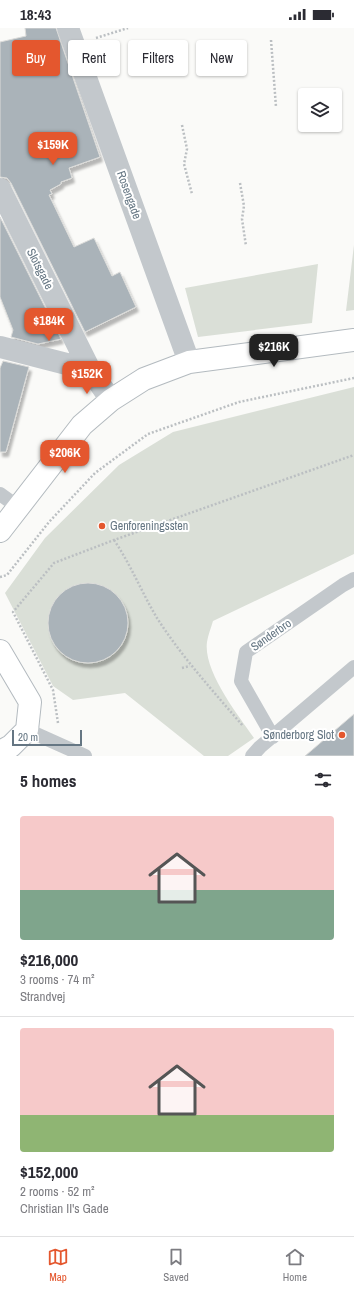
<!DOCTYPE html>
<meta charset="utf-8">
<style>
body{margin:0;font-family:"Archivo Narrow",sans-serif;background:#f2f2f3;color:#2b2b33;height:100vh;display:flex;flex-direction:column;font-size:15px;white-space:nowrap}
*{box-sizing:border-box;margin:0}
p{font-size:13px;color:#7c7c81}
.icon{flex:none;width:22px;height:22px;fill:none;stroke:currentColor;stroke-width:2;stroke-linecap:round;stroke-linejoin:round}
.map{position:relative;height:728px;overflow:hidden}
.sheet{display:flex;flex-direction:column;background:#fff;flex:1}
.sheet>*{flex:none}
.hud{position:absolute;left:12px;top:12px;width:330px;height:36px;display:flex;gap:8px}
.buttons{position:absolute;left:298px;top:60px;display:grid;gap:8px}
.buttons a{display:grid;place-items:center;width:44px;height:44px;border-radius:4px;background:#fff;box-shadow:0 1px 3px #0004;font-size:20px}
.scale{position:absolute;left:12px;bottom:10px;width:70px;box-sizing:border-box;padding-left:4px;border:2px solid #657683;border-top:0;font-size:11px;line-height:14px;white-space:nowrap;color:#657683;-webkit-text-stroke:3px #fff;paint-order:stroke}
.price{position:absolute;translate:-50% -34px;padding:0 9px;border-radius:8px;background:#e4572e;color:#fff;font-size:13px;line-height:26px;filter:drop-shadow(0 1px 2px #0008)}
.price::after{content:'';position:absolute;left:50%;top:24px;width:12px;height:9px;margin-left:-6px;background:inherit;clip-path:polygon(0 0,100% 0,50% 100%)}
.price.current{background:#222;color:#fff}
ul{padding:0;list-style:none}
li{display:grid;align-content:center;gap:8px;height:212px;padding:0 20px}
li+li{border-top:1px solid #e1e1e2}
li span{display:grid;place-items:center;height:124px;border-radius:4px;color:#555}
li>.icon{margin-inline-start:auto}
span .icon{width:72px;height:72px;fill:#fffc;stroke-width:1}
li b{font-size:17px}
h2{display:flex;justify-content:space-between;align-items:center;height:48px;padding:0 20px;font-size:17px}
.tag{padding:0 14px;border-radius:4px;background:#fff;box-shadow:0 1px 3px #0004;font-size:14px;line-height:36px}
.tag.current{background:#e4572e;color:#fff}
.status{display:flex;justify-content:space-between;align-items:center;height:28px;padding:0 20px;background:#fff;direction:ltr}
.status svg{height:11px;fill:currentColor}
.tab-bar{display:flex;justify-content:space-around;align-items:center;height:56px;border-top:1px solid #e1e1e2;background:#fff;font-size:11px;color:#7c7c81}
.tab-bar a{display:grid;justify-items:center;gap:2px}
.tab-bar .current{color:#e4572e}
.map>svg:first-child{display:block}
.green{fill:#dadfd7}
.building{fill:#aab3b9;stroke:#dcdcda;filter:url(#shadow)}
.lines{fill:none;stroke-linecap:round;stroke-linejoin:round}
.secondary-casing{stroke:#b3babf;stroke-width:24}
.path{stroke:#bbbfc2;stroke-width:2.5;stroke-dasharray:2 2;stroke-linecap:butt}
.lane{stroke:#c3c8cc;stroke-width:14}
.street{stroke:#c3c8cc;stroke-width:22}
.secondary{stroke:#fff;stroke-width:22}
.poi-dot{fill:#e4572e;stroke:#fff;stroke-width:1.5}
.labels{text-anchor:middle;dominant-baseline:central;stroke-width:4;stroke-linejoin:round;paint-order:stroke}
.street-label{font-size:12px;fill:#657683;stroke:#fff}
.poi-label{font-size:12px;fill:#657683;stroke:#fff;text-anchor:start}
</style>
<div class="status"><b>18:43</b><svg viewBox="0 0 49 12"><path d="M0 12V9h3v3zM5 12V6h3v6zM10 12V3h3v9zM15 12V0h3v12zM26 1h20v11H26zM47 4h2v5h-2z"/></svg></div>
<div class="map">
<svg width="354" height="728" viewBox="0 0 354 728">
<defs>
<filter id="shadow"><feDropShadow dx="2.5" dy="4.5" stdDeviation="1" flood-color="#0004"/></filter>
</defs>
<rect width="100%" height="100%" fill="#fafaf8"/>
<path class="green" d="M354,217V282L346,283Z
M318,236L312,295L198,309L185,260Z
M354,359V526L213,593C211,600 208,607 207,614C203,643 238,687 254,710L228,728H204L125,665L73,672L53,658L5,565L45,510L119,437L173,404Z"/>
<path class="building" d="M25,0H56L100,129L69,140L72,150L61,154V156L50,162L52,166L49,167L74,219L94,210L112,248L120,244L136,279L85,304L11,155L7,150L0,149V14L26,8Z
M0,189L61,311L38,316L11,309L13,302L0,269Z
M3,333L29,339L6,424H0V340Z
M48 595a40 40 0 1 1 80 0a40 40 0 1 1-80 0Z
M354,686V728H305Z"/>
<g class="lines">
<defs>
<path id="secondary" d="M0,503L82,397L111,372L144,351L189,334L354,312
M0,623L30,674L27,702L11,718L0,724"/>
</defs>
<use href="#secondary" class="secondary-casing"/>
<path class="path" d="M96,10L128,0
M271,12L276,79
M182,97L187,121L184,136L192,166
M240,155L244,178L242,191L246,218
M114,512C131,537 142,565 157,590C182,629 213,663 243,698
M0,549L7,547L49,494L95,445L148,406L239,374L354,350
M182,640L190,638
M58,695L53,662L13,584L54,535L114,512L354,427"/>
<path class="lane" d="M0,466L18,479
M27,702L85,728
M273,709L241,653L246,624L343,557L354,551
M252,728L260,719L354,639"/>
<path class="street" d="M68,0L189,334
M0,161L90,342L111,372
M0,319L90,342"/>
<use href="#secondary" class="secondary"/>
</g>
<g class="poi-dot">
<circle cx="102" cy="498" r="4"/>
<circle cx="342" cy="707" r="4"/>
</g>
<g class="labels">
<g class="street-label">
<text transform="translate(129 167) rotate(70)">Rosengade</text>
<text transform="translate(40 241) rotate(63)">Slotsgade</text>
<text transform="translate(271 607) rotate(-35)">Sønderbro</text>
</g>
<g class="poi-label">
<text x="110" y="498">Genforeningssten</text>
<text x="334" y="707" text-anchor="end">Sønderborg Slot</text>
</g>
</g>
</svg>
<div class="buttons">
<a><svg class="icon" aria-label="layers" viewBox="0 0 24 24"><path d="M12 4l9 5-9 5-9-5zM3 14l9 5 9-5"/></svg></a>
</div>
<div class="scale">20 m</div>
<b class="price" style="left:53px;top:138px">$159K</b>
<b class="price" style="left:49px;top:314px">$184K</b>
<b class="price current" style="left:274px;top:340px">$216K</b>
<b class="price" style="left:87px;top:367px">$152K</b>
<b class="price" style="left:65px;top:446px">$206K</b>
<div class="hud">
<a class="tag current">Buy</a>
<a class="tag">Rent</a>
<a class="tag">Filters</a>
<a class="tag">New</a>
</div>
</div>
<section class="sheet">
<h2>5 homes<svg class="icon" aria-label="filters" viewBox="0 0 24 24"><path d="M4 7h16M4 17h16"/><circle cx="9" cy="7" r="2"/><circle cx="15" cy="17" r="2"/></svg></h2>
<ul>
<li><span style="background:linear-gradient(#f6c9c9 60%,#7fa58c 0)"><svg class="icon" aria-label="home" viewBox="0 0 24 24"><path d="M3 11l9-7 9 7M6 9v11h12V9"/></svg></span><div><b>$216,000</b><p>3 rooms · 74 m²</p><p>Strandvej</p></div></li>
<li><span style="background:linear-gradient(#f6c9c9 70%,#8fb573 0)"><svg class="icon" aria-label="home" viewBox="0 0 24 24"><path d="M3 11l9-7 9 7M6 9v11h12V9"/></svg></span><div><b>$152,000</b><p>2 rooms · 52 m²</p><p>Christian II's Gade</p></div></li>
</ul>
</section>
<nav class="tab-bar">
<a class="current"><svg class="icon" aria-label="map" viewBox="0 0 24 24"><path d="M3 6l6-2 6 2 6-2v14l-6 2-6-2-6 2zM9 4v14M15 6v14"/></svg>Map</a>
<a><svg class="icon" aria-label="saved" viewBox="0 0 24 24"><path d="M7 4h10v16l-5-4-5 4z"/></svg>Saved</a>
<a><svg class="icon" aria-label="home" viewBox="0 0 24 24"><path d="M3 11l9-7 9 7M6 9v11h12V9"/></svg>Home</a>
</nav>
